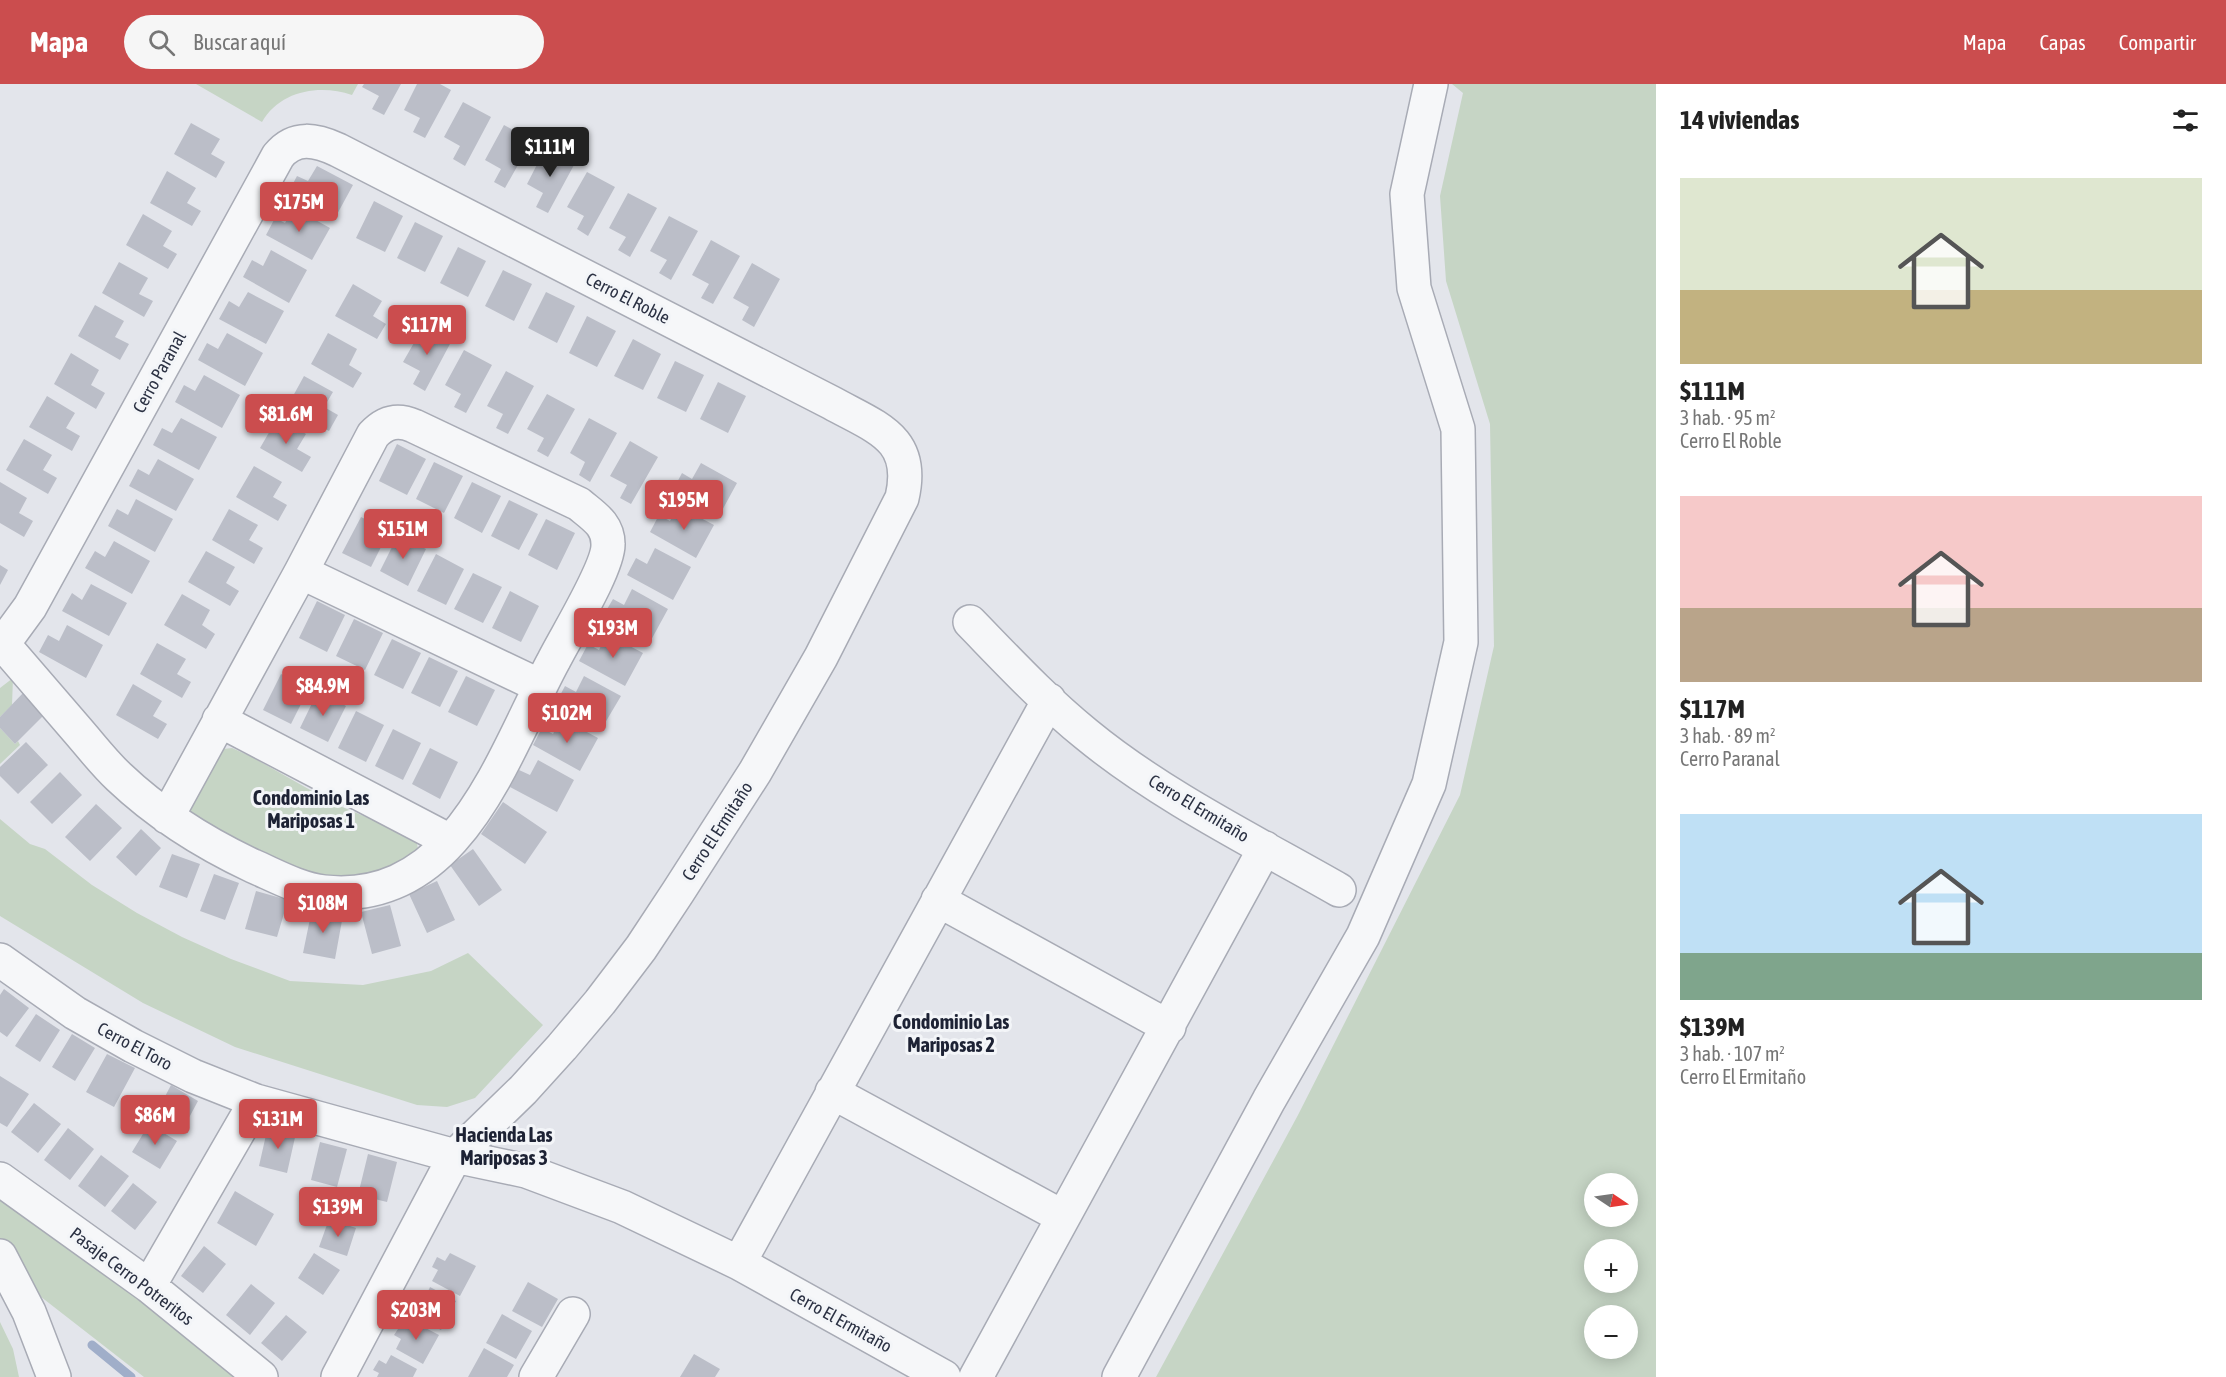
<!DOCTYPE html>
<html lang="es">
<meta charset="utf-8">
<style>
body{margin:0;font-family:"Asap Condensed",sans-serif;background:#f6f6f6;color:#222;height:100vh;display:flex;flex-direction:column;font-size:22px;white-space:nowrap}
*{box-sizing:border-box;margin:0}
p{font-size:20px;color:#767676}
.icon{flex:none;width:33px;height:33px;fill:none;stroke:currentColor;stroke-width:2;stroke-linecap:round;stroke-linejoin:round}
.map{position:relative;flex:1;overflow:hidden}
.side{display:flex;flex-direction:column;background:#fff;width:570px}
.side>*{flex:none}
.needle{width:39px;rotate:103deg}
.controls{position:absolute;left:1584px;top:1089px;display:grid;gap:12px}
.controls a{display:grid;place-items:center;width:54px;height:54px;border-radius:50%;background:#fff;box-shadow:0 3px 15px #0003;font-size:30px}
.price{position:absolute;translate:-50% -51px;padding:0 14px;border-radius:6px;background:#cb4d4e;color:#fff;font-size:20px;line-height:39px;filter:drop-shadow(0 2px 3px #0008)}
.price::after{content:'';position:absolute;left:50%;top:36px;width:18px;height:14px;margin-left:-9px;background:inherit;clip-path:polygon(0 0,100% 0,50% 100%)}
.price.current{background:#222;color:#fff}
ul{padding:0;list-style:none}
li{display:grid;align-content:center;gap:12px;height:318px;padding:0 24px}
li span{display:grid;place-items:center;height:186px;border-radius:0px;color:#555}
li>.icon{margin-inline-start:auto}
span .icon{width:108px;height:108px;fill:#fffc;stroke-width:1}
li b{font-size:26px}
h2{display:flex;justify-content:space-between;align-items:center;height:72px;padding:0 24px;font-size:26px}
header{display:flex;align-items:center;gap:36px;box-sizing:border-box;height:84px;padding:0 30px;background:#cb4d4e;color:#fff}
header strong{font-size:28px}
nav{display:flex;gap:33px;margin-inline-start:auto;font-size:21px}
.search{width:420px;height:54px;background:#f6f6f6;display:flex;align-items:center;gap:15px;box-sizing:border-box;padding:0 21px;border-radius:33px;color:#767676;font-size:22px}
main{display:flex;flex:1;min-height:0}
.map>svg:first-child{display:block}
.green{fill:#c6d5c5;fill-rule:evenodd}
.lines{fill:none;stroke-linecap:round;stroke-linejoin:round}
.stream{stroke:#a0aec9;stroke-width:9}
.building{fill:#bbbec8}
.minor-casing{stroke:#a8abb5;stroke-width:36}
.minor{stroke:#f6f7f9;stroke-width:33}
.labels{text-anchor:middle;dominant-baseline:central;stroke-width:6;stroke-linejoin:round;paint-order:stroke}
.street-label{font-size:18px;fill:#2b3143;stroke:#f3f5f8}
.neighbourhood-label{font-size:20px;font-weight:bold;fill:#1d2234;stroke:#f3f5f8}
</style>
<header>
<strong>Mapa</strong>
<div class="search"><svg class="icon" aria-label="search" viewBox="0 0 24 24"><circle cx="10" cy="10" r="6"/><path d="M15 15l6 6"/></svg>Buscar aquí</div>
<nav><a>Mapa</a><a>Capas</a><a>Compartir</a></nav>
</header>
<main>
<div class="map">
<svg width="1656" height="1293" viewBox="0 0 1656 1293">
<rect width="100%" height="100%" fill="#e3e5eb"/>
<path class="green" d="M196,0H358L352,11C319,0 280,7 262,38Z
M1452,0H1656V1293H1156L1298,1031L1460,711L1494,562L1490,340L1446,197L1440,112L1463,9ZM1594,1100H1628V1132H1594ZM1594,1166H1628V1198H1594ZM1594,1232H1628V1264H1594Z
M13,594L12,621L0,633V604Z
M0,644L15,660L18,657L20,661L0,680Z
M232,664L252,673L335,720L407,750L416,755L418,765L413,773L368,790L331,794L284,783L191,733L190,726L223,665Z
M0,735L30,760L45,765L92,801L137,829L182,853L231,875L290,897L363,901L431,887L468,869L543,941L475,1014L447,1023L417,1021L235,963L143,919L0,832Z
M0,1107L247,1293H144L0,1181Z
M0,1238L13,1265L19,1293H0Z"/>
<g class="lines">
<path class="stream" d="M92,1261L131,1293"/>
</g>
<path class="building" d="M364,0H401L384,31L372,25L379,12L362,3Z
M417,0H440L451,6L425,54L413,48L420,34L404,26Z
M463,18L491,33L465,82L453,75L460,62L444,53Z
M191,39L220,55L211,70L225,78L216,94L174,70Z
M504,41L532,56L505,104L494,98L501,85L485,76Z
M545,65L574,81L548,129L536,123L543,109L527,100Z
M317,82L353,101L335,134L288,109L297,92L308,97Z
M167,87L196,104L187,119L201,127L192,142L150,119Z
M587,88L615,103L588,152L577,145L584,132L567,123Z
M628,109L657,124L630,173L618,166L626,153L609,144Z
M374,117L403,132L385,168L356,154Z
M294,124L330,144L312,176L266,151L275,134L285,139Z
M143,130L172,147L163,162L177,170L168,185L126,161Z
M669,132L698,147L671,196L659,189L667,176L650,167Z
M415,138L443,152L425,188L397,174Z
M711,156L740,172L713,220L701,214L709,200L692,191Z
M458,163L486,177L468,213L440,199Z
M271,166L307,186L289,219L243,193L252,176L263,182Z
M119,178L148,194L139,210L153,217L144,233L102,209Z
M752,179L780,195L754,243L742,236L749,223L733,214Z
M503,186L532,200L514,237L485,222Z
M353,200L382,217L373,232L386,240L377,255L335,232Z
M248,208L284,227L266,260L219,235L229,217L239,223Z
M546,208L575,222L557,259L528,244Z
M95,221L124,237L115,253L129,260L120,276L78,252Z
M587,232L616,247L597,283L569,269Z
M423,243L451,258L425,307L413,300L420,287L403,278Z
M227,249L263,269L245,302L198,276L207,259L218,265Z
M328,249L357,265L349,281L362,289L353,304L311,280Z
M633,255L661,270L643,306L614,292Z
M464,266L492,281L466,329L454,323L461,310L445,301Z
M71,269L99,286L91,301L105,309L96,325L54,300Z
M675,277L704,291L686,328L657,314Z
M506,287L534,302L508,350L496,344L503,330L487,322Z
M204,291L240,311L222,344L175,318L184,301L195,307Z
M304,292L333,308L324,323L338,331L329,347L287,323Z
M718,298L746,312L728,349L700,335Z
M547,310L575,325L548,373L537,367L544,354L527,345Z
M47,312L75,329L66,344L80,352L72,367L29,343Z
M278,333L306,350L297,365L311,373L302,388L260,364Z
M181,334L217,353L199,386L153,361L162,344L172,349Z
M589,334L617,349L590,398L579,391L585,378L570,369Z
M24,355L52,371L43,386L57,394L48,410L6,386Z
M630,357L658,373L631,420L620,414L627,401L610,392Z
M397,360L426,375L407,411L379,397Z
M158,375L194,395L176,427L129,402L138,385L149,391Z
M434,378L463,392L444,429L416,415Z
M701,379L737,399L719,432L673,406L682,389L692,395Z
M254,382L282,398L273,413L287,421L278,437L236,413Z
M0,398L27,414L19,429L33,437L24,453L0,439Z
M472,398L501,412L482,449L454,434Z
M136,415L173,435L155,468L108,442L117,425L128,431Z
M509,416L538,430L519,466L491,452Z
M678,422L714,441L696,474L650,448L659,431L670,437Z
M229,425L258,441L249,456L263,464L254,480L212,456Z
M361,433L389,447L371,483L342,469Z
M546,435L575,449L557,486L528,471Z
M398,451L426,465L408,502L380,487Z
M114,457L150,477L132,510L85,484L95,467L105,473Z
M655,464L691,483L673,516L627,491L636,474L647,480Z
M206,467L235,483L226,499L239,507L230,522L188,498Z
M436,470L464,485L446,521L417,507Z
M0,481L8,486L0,501Z
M473,489L502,503L483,539L454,525Z
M91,500L127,519L109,552L62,527L72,509L82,516Z
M632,505L668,525L650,558L603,532L613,515L624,521Z
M510,507L539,522L521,558L492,544Z
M182,510L210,526L202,541L215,550L206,565L164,541Z
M317,517L345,531L327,568L299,554Z
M354,535L383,549L365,586L336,572Z
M67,541L103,561L86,594L39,568L48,551L59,557Z
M607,550L643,569L625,602L579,577L588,560L599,566Z
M392,555L421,569L403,605L374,591Z
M157,559L186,575L177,590L191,598L182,614L140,590Z
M429,573L458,587L440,623L411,609Z
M281,590L309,604L291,640L263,626Z
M466,592L495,606L477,642L448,628Z
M584,592L621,612L602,644L556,619L565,602L576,608Z
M133,600L162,617L153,632L167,640L158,655L116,631Z
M318,607L346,622L328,658L300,644Z
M24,608L45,630L15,660L0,644V633Z
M356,627L384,641L366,678L338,664Z
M561,634L598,654L580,687L533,661L542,644L553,650Z
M393,645L421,659L403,696L375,682Z
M26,658L48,681L18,710L0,692V683Z
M430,664L458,678L440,715L412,700Z
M538,676L574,696L557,728L510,703L519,686L530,691Z
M60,688L82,711L52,740L30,718Z
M503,718L547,748L525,780L481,750Z
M96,720L122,744L90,777L65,753Z
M141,745L161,764L136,792L116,773Z
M473,765L502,806L479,822L450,781Z
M172,770L200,780L187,814L159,803Z
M214,790L239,799L225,836L200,827Z
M437,797L455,836L427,849L409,810Z
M256,807L288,816L277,853L245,845Z
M390,821L401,862L372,870L361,828Z
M312,825L343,831L335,875L303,869Z
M4,905L29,924L7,953L0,948V911Z
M36,930L60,946L40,978L15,962Z
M72,950L95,964L75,997L52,983Z
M107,970L135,984L114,1023L86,1008Z
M0,992L29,1010L7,1043L0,1039Z
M171,1001L198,1017L184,1043L157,1028Z
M34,1019L61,1040L38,1069L11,1048Z
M149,1040L177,1057L160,1085L132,1068Z
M268,1042L296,1049L287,1089L259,1082Z
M68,1044L94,1065L70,1096L44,1076Z
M320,1058L347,1065L337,1103L311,1096Z
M368,1070L397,1078L387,1118L358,1111Z
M101,1071L129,1092L105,1123L78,1102Z
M133,1099L157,1118L135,1146L111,1127Z
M235,1107L274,1130L256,1162L217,1139Z
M329,1135L356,1144L347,1172L319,1163Z
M204,1162L226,1180L203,1209L181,1192Z
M314,1169L340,1186L323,1211L298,1194Z
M450,1169L476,1182L460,1212L432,1197L438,1186L432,1183L437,1173L445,1177Z
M528,1198L558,1215L542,1243L512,1227Z
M251,1200L275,1219L250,1251L226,1231Z
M430,1203L456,1217L441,1246L413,1232L419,1221L413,1218L418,1208L426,1212Z
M502,1230L532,1247L516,1275L486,1259Z
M286,1231L307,1248L282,1277L261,1259Z
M412,1237L439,1251L423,1280L396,1265L401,1255L394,1251L400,1242L407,1245Z
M484,1264L514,1281L507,1293H468Z
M694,1270L720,1285L715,1293H680Z
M391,1271L417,1285L413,1293H377L379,1289L373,1286L379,1276L386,1280Z"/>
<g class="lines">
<defs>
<path id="minor" d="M301,488L540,602
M970,538C1007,576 1044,616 1086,650C1160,711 1255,758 1339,806
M3,560C28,589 53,618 78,647C91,662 104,679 119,693C158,730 204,759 253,782C276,792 299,805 324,808C459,822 503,670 554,576C566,552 609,483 608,460C608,440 593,432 579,420L414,342C398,335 385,338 373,351L301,488L167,733
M0,564L30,523L278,72C295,51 316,56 338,66L832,319C877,344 916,354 902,414L821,573L755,688L678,808L641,864L600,918L562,963L523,1006L455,1072L338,1293
M219,636L450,757
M938,816L1169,943
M0,876L75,929L133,962L193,992L256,1017L455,1072L526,1087L622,1123L739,1179L944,1293
M832,1008L1063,1133
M0,1095L149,1202L261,1293
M0,1172L29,1228L54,1293
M739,1179L1049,616
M149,1202L256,1017
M536,1293L573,1230
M976,1293L1265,764
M1119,1293L1269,1016L1363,852L1429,700L1461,558L1458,345L1414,204L1407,110L1431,0"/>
</defs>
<use href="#minor" class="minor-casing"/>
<use href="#minor" class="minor"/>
</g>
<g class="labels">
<g class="street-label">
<text transform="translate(628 214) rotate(27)">Cerro El Roble</text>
<text transform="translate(159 288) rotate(-61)">Cerro Paranal</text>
<text transform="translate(1199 724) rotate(31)">Cerro El Ermitaño</text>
<text transform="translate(717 747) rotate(-57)">Cerro El Ermitaño</text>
<text transform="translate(135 962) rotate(28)">Cerro El Toro</text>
<text transform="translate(132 1192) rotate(37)">Pasaje Cerro Potreritos</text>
<text transform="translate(841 1236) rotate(29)">Cerro El Ermitaño</text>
</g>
<g class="neighbourhood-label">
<text x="311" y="713">Condominio Las<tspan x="311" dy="23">Mariposas 1</tspan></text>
<text x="951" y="937">Condominio Las<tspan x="951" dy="23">Mariposas 2</tspan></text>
<text x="504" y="1050">Hacienda Las<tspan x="504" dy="23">Mariposas 3</tspan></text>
</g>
</g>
</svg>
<div class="controls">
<a><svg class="needle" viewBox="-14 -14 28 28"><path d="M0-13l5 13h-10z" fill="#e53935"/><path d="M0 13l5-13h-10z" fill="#767676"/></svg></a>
<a>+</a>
<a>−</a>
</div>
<b class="price current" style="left:550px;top:94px">$111M</b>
<b class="price" style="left:299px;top:149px">$175M</b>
<b class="price" style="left:427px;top:272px">$117M</b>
<b class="price" style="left:286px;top:361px">$81.6M</b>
<b class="price" style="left:684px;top:447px">$195M</b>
<b class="price" style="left:403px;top:476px">$151M</b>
<b class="price" style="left:613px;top:575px">$193M</b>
<b class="price" style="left:323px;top:633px">$84.9M</b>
<b class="price" style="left:567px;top:660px">$102M</b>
<b class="price" style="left:323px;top:850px">$108M</b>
<b class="price" style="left:155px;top:1062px">$86M</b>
<b class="price" style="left:278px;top:1066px">$131M</b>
<b class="price" style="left:338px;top:1154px">$139M</b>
<b class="price" style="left:416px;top:1257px">$203M</b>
</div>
<section class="side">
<h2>14 viviendas<svg class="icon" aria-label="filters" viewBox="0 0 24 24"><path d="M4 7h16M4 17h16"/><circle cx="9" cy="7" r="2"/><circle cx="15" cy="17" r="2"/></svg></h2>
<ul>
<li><span style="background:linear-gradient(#dfe7d0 60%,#c2b280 0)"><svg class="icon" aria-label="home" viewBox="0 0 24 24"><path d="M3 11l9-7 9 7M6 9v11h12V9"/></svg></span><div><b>$111M</b><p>3 hab. · 95 m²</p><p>Cerro El Roble</p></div></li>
<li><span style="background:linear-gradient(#f6c9c9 60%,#b9a48a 0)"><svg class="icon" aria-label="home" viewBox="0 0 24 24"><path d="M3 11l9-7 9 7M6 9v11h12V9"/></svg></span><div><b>$117M</b><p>3 hab. · 89 m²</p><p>Cerro Paranal</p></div></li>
<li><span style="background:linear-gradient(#bfe0f5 75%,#7fa58c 0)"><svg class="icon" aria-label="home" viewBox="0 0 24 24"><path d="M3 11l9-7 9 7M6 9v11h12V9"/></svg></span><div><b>$139M</b><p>3 hab. · 107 m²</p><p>Cerro El Ermitaño</p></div></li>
</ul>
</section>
</main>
